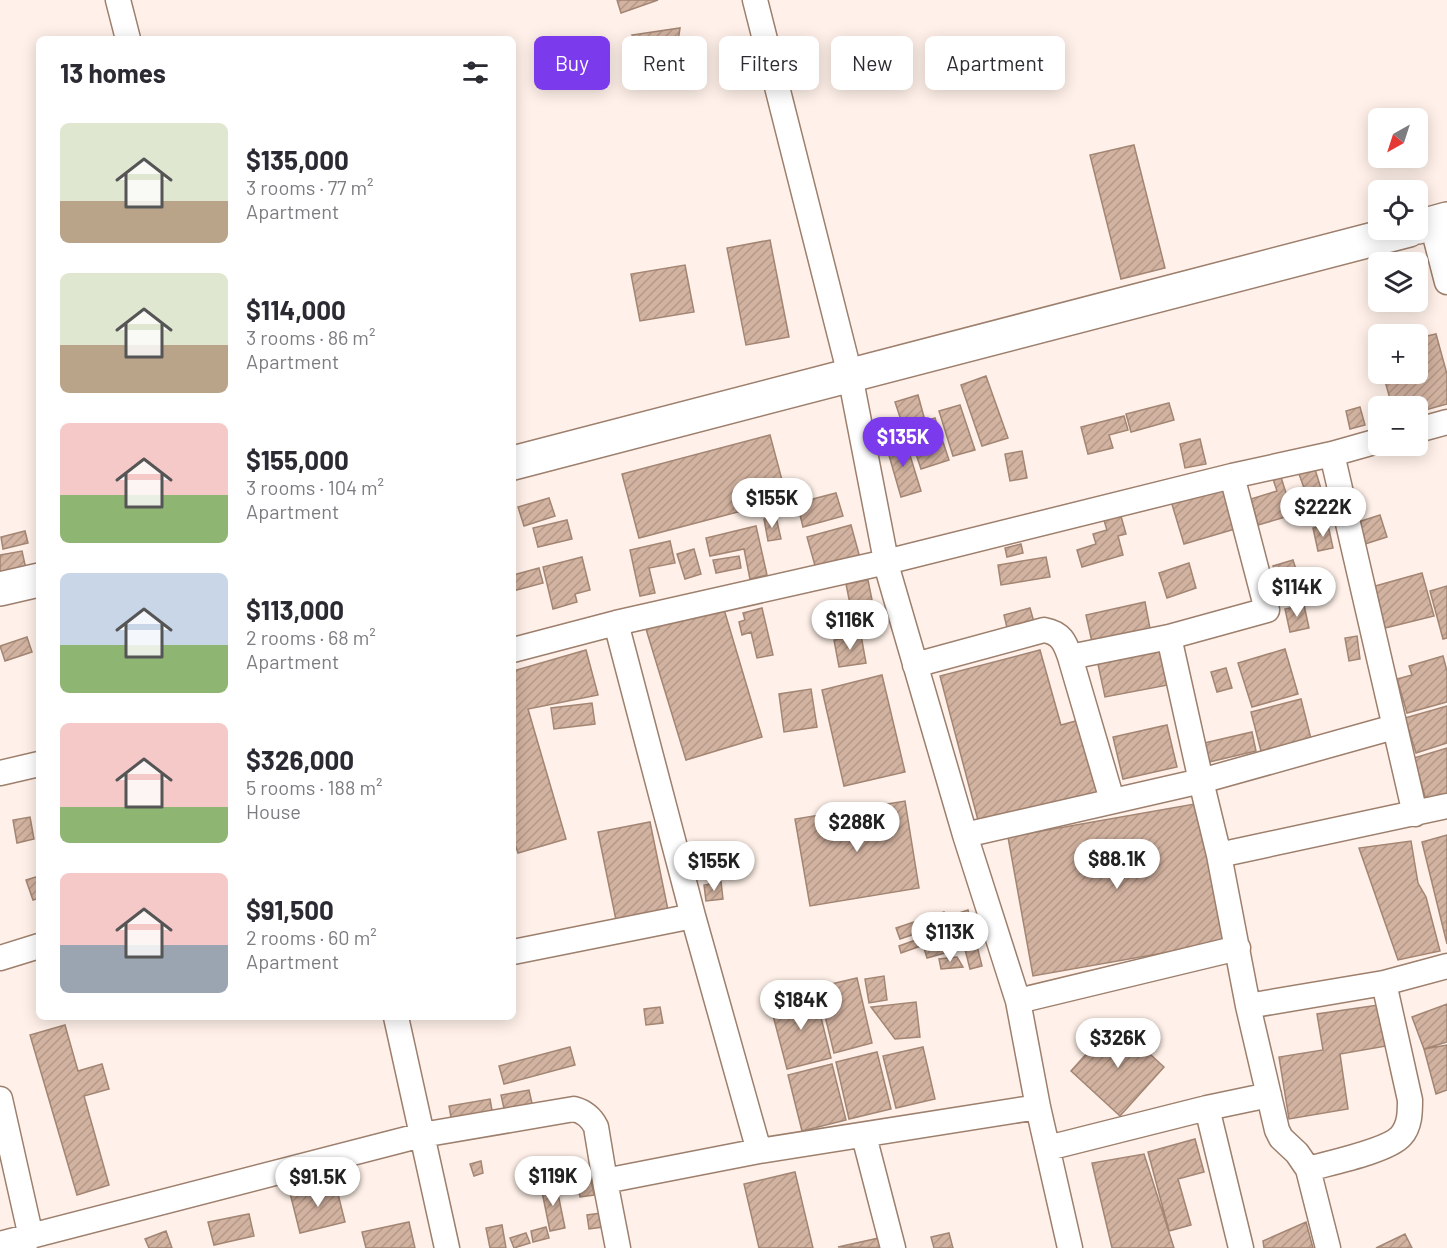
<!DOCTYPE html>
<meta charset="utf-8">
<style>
body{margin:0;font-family:Barlow,sans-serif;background:#f2f2f3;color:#2b2b33;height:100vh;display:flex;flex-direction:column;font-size:22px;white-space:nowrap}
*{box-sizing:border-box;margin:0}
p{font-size:20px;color:#7c7c81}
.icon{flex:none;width:33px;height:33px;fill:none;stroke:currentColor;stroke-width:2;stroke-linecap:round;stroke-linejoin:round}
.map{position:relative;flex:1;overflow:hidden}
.panel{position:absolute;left:36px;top:36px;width:480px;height:984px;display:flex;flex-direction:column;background:#fff;border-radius:9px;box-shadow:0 3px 15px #0003}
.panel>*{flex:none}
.guide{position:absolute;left:534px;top:36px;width:570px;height:54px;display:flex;gap:12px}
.needle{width:39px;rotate:219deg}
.tools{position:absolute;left:1368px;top:108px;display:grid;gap:12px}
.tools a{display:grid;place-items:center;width:60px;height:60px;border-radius:9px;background:#fff;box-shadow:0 3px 15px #0003;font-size:30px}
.price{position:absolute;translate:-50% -51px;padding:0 14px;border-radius:21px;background:#fff;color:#222;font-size:20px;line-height:39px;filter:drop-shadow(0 2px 3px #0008)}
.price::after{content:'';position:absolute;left:50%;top:36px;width:18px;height:14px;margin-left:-9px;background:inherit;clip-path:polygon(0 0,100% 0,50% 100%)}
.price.on{background:#7c3aed;color:#fff}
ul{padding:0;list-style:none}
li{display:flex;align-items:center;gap:18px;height:150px;padding:0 24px}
li span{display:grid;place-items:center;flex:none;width:168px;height:120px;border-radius:9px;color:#555}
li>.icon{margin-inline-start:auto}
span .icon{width:72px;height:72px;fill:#fffc;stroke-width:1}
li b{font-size:26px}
h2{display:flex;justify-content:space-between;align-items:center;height:72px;padding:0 24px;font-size:26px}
.pill{padding:0 21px;border-radius:9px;background:#fff;box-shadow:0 3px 15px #0003;font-size:21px;line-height:54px}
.pill.on{background:#7c3aed;color:#fff}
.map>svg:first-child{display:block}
.building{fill:url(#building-hatch);stroke:#a38573;stroke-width:1.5}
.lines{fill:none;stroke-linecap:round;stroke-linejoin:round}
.street-casing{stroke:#9d7f6d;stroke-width:27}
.secondary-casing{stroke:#9d7f6d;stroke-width:36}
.street{stroke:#fff;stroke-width:24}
.secondary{stroke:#fff;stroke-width:33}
</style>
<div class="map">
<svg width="1447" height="1248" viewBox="0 0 1447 1248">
<defs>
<pattern id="building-hatch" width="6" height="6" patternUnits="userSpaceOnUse" patternTransform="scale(1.5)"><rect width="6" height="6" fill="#d2b2a0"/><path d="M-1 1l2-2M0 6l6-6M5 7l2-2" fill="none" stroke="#b49888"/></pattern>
</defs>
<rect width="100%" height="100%" fill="#fff1e9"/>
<path class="building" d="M617,0H658L621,13Z
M680,28L678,42L640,46L632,35Z
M1134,145L1165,268L1121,279L1090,155Z
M770,240L789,337L746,345L727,248Z
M685,265L694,312L640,321L631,274Z
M1436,334L1447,374V404L1418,412V406H1392L1383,374H1418V338Z
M986,376L1008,438L982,446L961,385Z
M918,395L924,417L902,423L895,402Z
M1169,403L1174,420L1131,432L1126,414Z
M960,405L975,450L953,456L939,411Z
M1360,407L1365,425L1350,429L1346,411Z
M1124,416L1128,430L1109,435L1113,448L1088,454L1081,427Z
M935,418L949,460L921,469L907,427Z
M770,435L787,499L639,538L622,474Z
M905,439L921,491L901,497L886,445Z
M1200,439L1206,464L1185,468L1180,444Z
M1022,451L1027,478L1010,481L1005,454Z
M1314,466L1326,505L1258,525L1251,499L1277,491L1272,476L1280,474L1286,493L1304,488L1298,471Z
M1222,486L1235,529L1184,544L1171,501Z
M836,493L843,516L803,527L797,503Z
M549,498L555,516L524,526L518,507Z
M1119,509L1126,534L1118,536L1123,555L1082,567L1077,550L1096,544L1093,534L1107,530L1102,514Z
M1380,515L1387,537L1365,544L1358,522Z
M776,517L781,539L768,541L764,519Z
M567,520L572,539L538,547L533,528Z
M851,525L860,558L816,569L807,537Z
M1328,525L1333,548L1318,551L1313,528Z
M756,526L767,575L750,579L744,549L710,556L706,538Z
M25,531L28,543L3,549L1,537Z
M670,541L675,563L649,568L655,593L640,596L630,550Z
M1021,544L1023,553L1007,557L1005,548Z
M694,549L701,574L685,579L677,554Z
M22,551L27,574L0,579V555Z
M739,556L741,568L716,573L713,560Z
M582,557L590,590L575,594L577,602L553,609L543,567Z
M1046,557L1050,577L1001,585L998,565Z
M1293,560L1305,598L1285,605L1273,566Z
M1189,563L1196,588L1167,598L1159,573Z
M539,568L543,583L513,591V575Z
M1422,573L1434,616L1385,628L1375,586Z
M868,580L872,600L850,604L846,584Z
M1447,586V638L1443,639L1430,591Z
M1145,602L1152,639L1094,651L1086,615Z
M1304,605L1309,628L1290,632L1285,609Z
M723,606L762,737L686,760L646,629Z
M762,608L773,655L757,658L751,632L742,635L739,622L745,620L743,613Z
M1030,608L1036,629L1009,636L1004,615Z
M860,614L862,627L836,629L835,616Z
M861,635L866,663L839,667L834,640Z
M1357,636L1360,659L1349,661L1345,638Z
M27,637L32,652L5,661L0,646Z
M1159,643L1168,685L1105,697L1096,655Z
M1285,649L1298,694L1252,707L1238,663Z
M586,650L598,695L528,709L566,839L518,853L513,838V671Z
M1040,650L1061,725L1083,719L1103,792L979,824L940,676Z
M1443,656L1447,671V702L1407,713L1397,679L1412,675L1409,666Z
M1226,668L1232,688L1217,692L1211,672Z
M882,675L905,772L844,786L822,690Z
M811,689L817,727L784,732L779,694Z
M1301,699L1311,739L1261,751L1251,712Z
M592,703L595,724L554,729L551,708Z
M1447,706V743L1416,753L1405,718Z
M1167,725L1177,767L1123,779L1113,737Z
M1252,732L1256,751L1209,762L1204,743Z
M1447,748V794L1426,800L1414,758Z
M905,801L919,888L810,906L795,819Z
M1200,803L1226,942L1033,976L1008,837Z
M30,817L34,839L17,843L13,820Z
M650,822L668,910L616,920L598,832Z
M1447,835V944L1422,842Z
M1411,841L1418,883L1426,897L1440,951L1398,960L1359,848Z
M39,876V898L33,900L26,880Z
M721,882L723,899L706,901L704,885Z
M968,910L982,966L970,969L956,914Z
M944,912L947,923L900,939L896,928Z
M946,929L949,936L901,953L899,946Z
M949,941L952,951L927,958L924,948Z
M957,957L963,967L941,969L939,959Z
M884,976L887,1000L869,1003L865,979Z
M857,978L872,1043L834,1053L818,987Z
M815,993L831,1058L787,1069L770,1004Z
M916,1002L920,1037L895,1039L871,1007Z
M1385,1004L1392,1045L1340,1054L1348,1109L1289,1119L1279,1057L1323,1050L1317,1014Z
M1447,1004V1042L1424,1049L1412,1017Z
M660,1007L663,1023L646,1025L644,1009Z
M1115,1022L1164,1067L1120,1116L1071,1071Z
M65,1025L78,1071L102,1064L109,1089L84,1096L109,1185L77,1195L30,1035Z
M1447,1045V1090L1436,1094L1424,1049Z
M570,1047L575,1065L504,1084L499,1066Z
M923,1047L935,1099L896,1108L883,1056Z
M877,1052L891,1109L849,1119L836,1062Z
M832,1064L846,1120L802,1131L788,1075Z
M529,1090L533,1108L505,1113L501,1095Z
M490,1099L493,1116L452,1123L449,1106Z
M1195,1139L1204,1172L1178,1179L1191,1225L1169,1231L1148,1152Z
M1144,1154L1174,1248H1112L1092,1163Z
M481,1161L483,1173L474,1176L470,1164Z
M795,1172L813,1248H759L744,1184Z
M591,1180L594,1195L580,1197L577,1182Z
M335,1182L345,1222L300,1233L290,1193Z
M556,1184L565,1228L550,1231L541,1187Z
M601,1213L603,1227L589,1229L587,1215Z
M249,1214L254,1236L214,1245L208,1222Z
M409,1222L415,1248H366L362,1232Z
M1306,1222L1313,1248H1264L1263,1241Z
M502,1225L506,1248H490L486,1228Z
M546,1227L549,1238L533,1242L531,1231Z
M166,1231L172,1248H149L145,1239Z
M526,1233L530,1243L514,1248L510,1238Z
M949,1233L953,1248H934L931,1237Z
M1405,1234L1412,1248H1376Z
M888,1236L891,1248L838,1247Z"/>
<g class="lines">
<defs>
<path id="street" d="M118,0L128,39
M755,0L850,375L888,571L965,835L1018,1001L1038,1107L1070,1248
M1432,224L1447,282
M1418,430L1447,422
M1332,454L1415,814
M1232,476L1267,610L1169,637L1201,781L1219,855L1248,1006L1277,1130L1281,1138L1297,1153L1308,1169L1328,1248
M616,623L693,916L759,1151L1038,1107
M513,650L616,623L886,562L1232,476L1332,454L1378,441
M1070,657L1169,637
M915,665L1044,630C1061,633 1065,642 1070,657L1112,800
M0,773L39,764
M965,835L1201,781L1394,727
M1219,855L1447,806
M513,952L693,916
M0,958L39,946
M1018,1001L1238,948
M1248,1006L1384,983L1447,966
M396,1017L447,1248
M0,1099L31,1237
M1207,1108L1269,1095
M864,1136L893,1248
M1048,1148L1207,1108L1241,1248
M1308,1169C1329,1163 1388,1151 1401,1136C1410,1126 1410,1112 1410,1100L1384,983
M0,1244L422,1135L574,1109C585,1112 591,1117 596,1127L605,1181
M618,1248L605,1181L759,1151"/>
<path id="secondary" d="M1418,227L1447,219
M513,463L1409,230
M0,589L39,580"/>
</defs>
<use href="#street" class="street-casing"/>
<use href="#secondary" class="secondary-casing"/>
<use href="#street" class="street"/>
<use href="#secondary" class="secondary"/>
</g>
</svg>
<div class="tools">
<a><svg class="needle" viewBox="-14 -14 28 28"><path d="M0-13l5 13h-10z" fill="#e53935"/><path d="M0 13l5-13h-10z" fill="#7c7c81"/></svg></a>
<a><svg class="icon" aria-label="locate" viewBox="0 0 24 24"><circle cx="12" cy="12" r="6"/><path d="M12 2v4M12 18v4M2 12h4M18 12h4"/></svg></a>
<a><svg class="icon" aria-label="layers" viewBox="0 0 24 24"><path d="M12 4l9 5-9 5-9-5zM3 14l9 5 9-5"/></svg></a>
<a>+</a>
<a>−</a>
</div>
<b class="price on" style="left:903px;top:468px">$135K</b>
<b class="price" style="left:772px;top:529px">$155K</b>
<b class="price" style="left:1323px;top:538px">$222K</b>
<b class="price" style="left:1297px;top:618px">$114K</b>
<b class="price" style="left:850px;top:651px">$116K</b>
<b class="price" style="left:857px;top:853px">$288K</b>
<b class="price" style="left:1117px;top:890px">$88.1K</b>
<b class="price" style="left:714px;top:892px">$155K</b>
<b class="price" style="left:950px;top:963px">$113K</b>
<b class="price" style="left:801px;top:1031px">$184K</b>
<b class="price" style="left:1118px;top:1069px">$326K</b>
<b class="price" style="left:553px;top:1207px">$119K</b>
<b class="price" style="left:318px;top:1208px">$91.5K</b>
<div class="guide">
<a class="pill on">Buy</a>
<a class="pill">Rent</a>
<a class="pill">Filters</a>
<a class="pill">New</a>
<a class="pill">Apartment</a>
</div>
<section class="panel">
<h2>13 homes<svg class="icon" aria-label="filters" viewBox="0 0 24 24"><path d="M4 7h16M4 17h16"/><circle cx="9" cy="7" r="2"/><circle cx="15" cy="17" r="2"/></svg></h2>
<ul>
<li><span style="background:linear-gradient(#dfe7d0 65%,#b9a48a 0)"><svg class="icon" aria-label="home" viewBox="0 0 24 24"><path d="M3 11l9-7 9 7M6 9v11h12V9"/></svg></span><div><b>$135,000</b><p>3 rooms · 77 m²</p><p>Apartment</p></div></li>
<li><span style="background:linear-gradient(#dfe7d0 60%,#b9a48a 0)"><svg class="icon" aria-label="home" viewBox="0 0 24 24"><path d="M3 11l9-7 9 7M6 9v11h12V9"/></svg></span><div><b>$114,000</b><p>3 rooms · 86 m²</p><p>Apartment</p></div></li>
<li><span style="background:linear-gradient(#f6c9c9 60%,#8fb573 0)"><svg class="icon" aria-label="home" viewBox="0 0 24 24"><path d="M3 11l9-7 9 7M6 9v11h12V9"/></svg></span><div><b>$155,000</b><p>3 rooms · 104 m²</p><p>Apartment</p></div></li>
<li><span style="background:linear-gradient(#c9d6e8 60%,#8fb573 0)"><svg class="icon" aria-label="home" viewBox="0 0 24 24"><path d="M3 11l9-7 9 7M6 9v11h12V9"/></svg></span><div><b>$113,000</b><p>2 rooms · 68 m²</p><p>Apartment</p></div></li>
<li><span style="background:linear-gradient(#f6c9c9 70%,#8fb573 0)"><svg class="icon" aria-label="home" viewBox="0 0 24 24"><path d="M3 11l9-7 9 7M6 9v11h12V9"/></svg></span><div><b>$326,000</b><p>5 rooms · 188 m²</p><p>House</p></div></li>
<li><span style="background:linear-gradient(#f6c9c9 60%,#9aa5b1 0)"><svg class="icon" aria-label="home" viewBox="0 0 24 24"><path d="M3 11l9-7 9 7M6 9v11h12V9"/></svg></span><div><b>$91,500</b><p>2 rooms · 60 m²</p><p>Apartment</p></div></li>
</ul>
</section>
</div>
